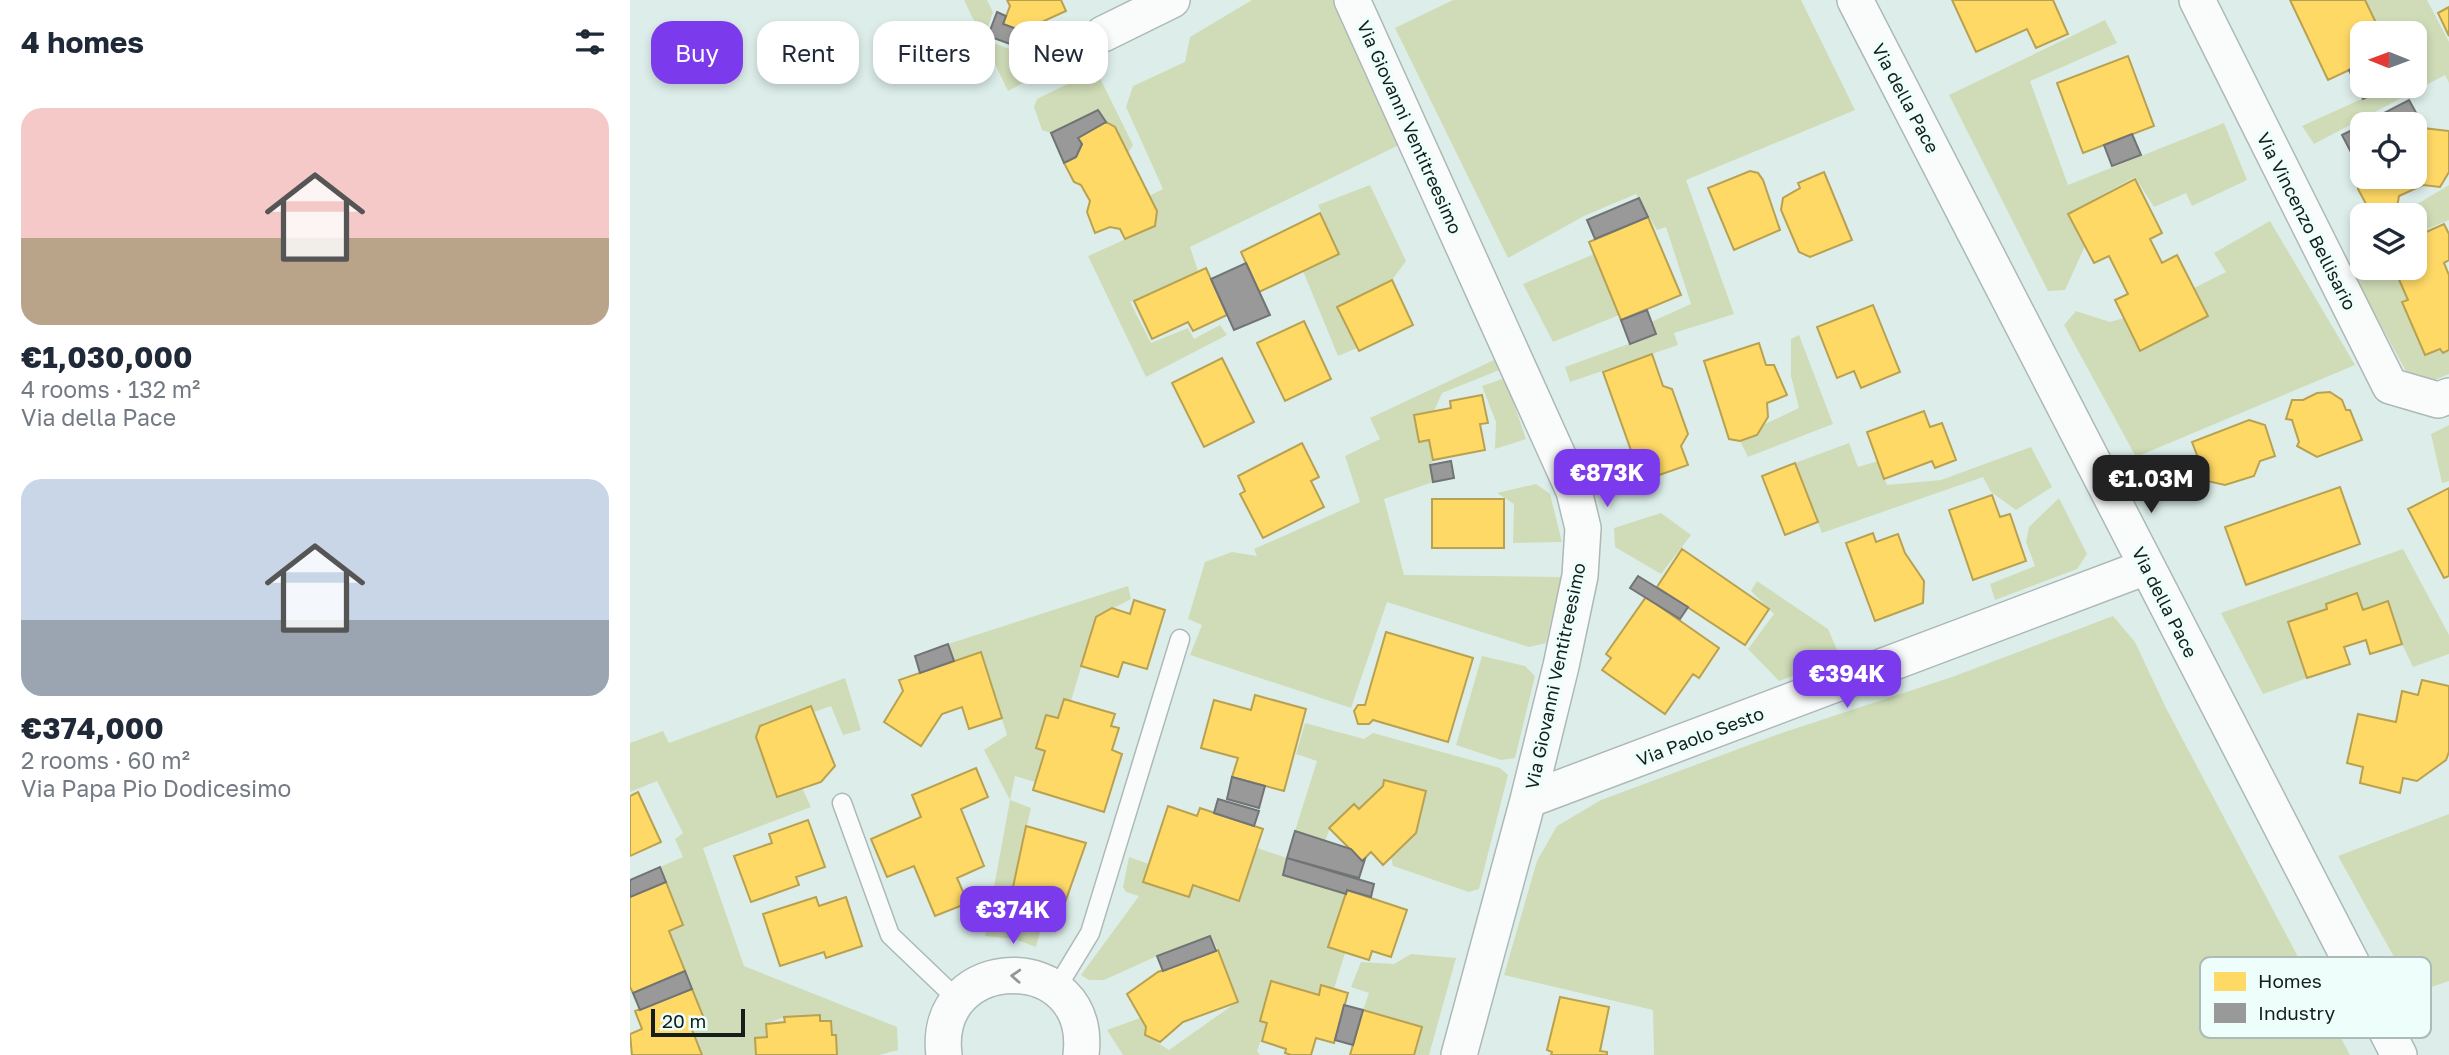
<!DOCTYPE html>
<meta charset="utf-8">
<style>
body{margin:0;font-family:"Golos Text",sans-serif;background:#f6f6f7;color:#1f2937;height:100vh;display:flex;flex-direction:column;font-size:26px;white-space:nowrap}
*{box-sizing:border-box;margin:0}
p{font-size:23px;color:#747a83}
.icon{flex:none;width:38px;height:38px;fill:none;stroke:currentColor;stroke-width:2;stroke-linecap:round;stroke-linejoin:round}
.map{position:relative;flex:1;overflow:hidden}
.details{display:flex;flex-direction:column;background:#fff;width:630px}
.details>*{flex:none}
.banner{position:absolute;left:21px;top:21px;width:665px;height:63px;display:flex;gap:14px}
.needle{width:46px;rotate:271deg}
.buttons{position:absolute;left:1720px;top:21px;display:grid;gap:14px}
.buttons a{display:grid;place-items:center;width:77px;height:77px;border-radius:14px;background:#fff;box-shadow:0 4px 10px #0003;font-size:35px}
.scale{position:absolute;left:21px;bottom:18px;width:94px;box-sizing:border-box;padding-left:7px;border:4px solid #141e1c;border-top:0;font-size:19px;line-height:24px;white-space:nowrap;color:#141e1c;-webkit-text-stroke:5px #edfefb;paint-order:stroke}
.price{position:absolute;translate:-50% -60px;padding:0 16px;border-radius:14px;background:#7c3aed;color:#fff;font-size:23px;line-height:46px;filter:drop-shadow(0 2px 4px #0008)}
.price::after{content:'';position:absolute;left:50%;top:42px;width:21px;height:16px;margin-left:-10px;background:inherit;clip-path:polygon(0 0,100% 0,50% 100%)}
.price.selected{background:#222;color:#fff}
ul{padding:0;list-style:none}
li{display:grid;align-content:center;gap:14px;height:371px;padding:0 21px}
li span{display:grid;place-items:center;height:217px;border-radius:21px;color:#555}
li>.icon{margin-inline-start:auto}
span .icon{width:126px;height:126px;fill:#fffc;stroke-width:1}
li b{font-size:30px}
h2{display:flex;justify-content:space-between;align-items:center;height:84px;padding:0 21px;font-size:30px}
.tag{padding:0 24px;border-radius:21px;background:#fff;box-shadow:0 4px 10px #0003;font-size:24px;line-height:63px}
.tag.selected{background:#7c3aed;color:#fff}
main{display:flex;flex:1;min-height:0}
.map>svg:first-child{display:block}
.green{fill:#cfdcb7}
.homes{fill:#ffd966;stroke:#b8a150;stroke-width:2}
.industry{fill:#999;stroke:#717474;stroke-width:2}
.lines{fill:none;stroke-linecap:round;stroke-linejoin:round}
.lane-casing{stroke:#acb9b6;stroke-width:21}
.street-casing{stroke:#acb9b6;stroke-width:38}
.lane{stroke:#fafcfc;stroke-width:18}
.street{stroke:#fafcfc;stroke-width:35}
.oneway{stroke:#929897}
.labels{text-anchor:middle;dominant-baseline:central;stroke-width:7;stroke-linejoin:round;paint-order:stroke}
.street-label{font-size:18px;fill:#141e1c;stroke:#edfefb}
.key{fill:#edfefb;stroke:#acbbb8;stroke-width:2}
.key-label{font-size:19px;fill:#141e1c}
</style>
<main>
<section class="details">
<h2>4 homes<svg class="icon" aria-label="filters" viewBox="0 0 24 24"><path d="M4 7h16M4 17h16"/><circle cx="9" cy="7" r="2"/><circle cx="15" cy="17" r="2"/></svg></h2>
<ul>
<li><span style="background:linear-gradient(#f6c9c9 60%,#b9a48a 0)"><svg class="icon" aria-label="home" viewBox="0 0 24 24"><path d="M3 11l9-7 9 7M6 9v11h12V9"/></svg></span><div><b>€1,030,000</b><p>4 rooms · 132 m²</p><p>Via della Pace</p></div></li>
<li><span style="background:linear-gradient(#c9d6e8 65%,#9aa5b1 0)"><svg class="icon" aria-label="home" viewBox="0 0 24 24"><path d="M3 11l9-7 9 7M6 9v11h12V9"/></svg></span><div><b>€374,000</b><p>2 rooms · 60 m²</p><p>Via Papa Pio Dodicesimo</p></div></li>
</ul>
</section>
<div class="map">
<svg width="1819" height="1055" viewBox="0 0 1819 1055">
<rect width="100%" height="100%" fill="#ddeeea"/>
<path class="green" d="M334,0H357L363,12L354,39L424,67L378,91Z
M622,0H706L771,144L560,247L568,271L500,302L521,343L558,328L564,339L590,325L597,335L516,377L458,256L525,226L527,211L519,196L533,189L496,107L503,86L555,62L560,37Z
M823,0H1171L1225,110L1056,180L1104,314L1044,333L1048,345L940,382L935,367L1026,334L1021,322L1061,304L1036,227L1027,230L1006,194L954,216L878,258L765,28Z
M1735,0H1797L1819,42V83L1815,75L1684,144L1672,126L1760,86H1785V33H1751Z
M1475,20L1487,43L1400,81L1438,185L1594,123L1617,180L1562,206L1556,193L1524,207L1505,177L1438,213L1455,246L1435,290L1418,291L1319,95Z
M466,70L503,145L498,153L485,127L476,122L468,110L421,133L412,130L404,107L407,99Z
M740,185L776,261L762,280L708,307L727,348L708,356L673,271L709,254L688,205Z
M1819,185V220L1785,234V215H1769Z
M1640,221L1725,365L1506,457L1434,325L1446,311L1480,322L1494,318L1578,316L1564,288L1596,272L1584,253Z
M964,254L989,315L923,342L893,284Z
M1732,261V268H1764L1778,300L1773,302L1796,355L1811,350L1813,353L1819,350V374L1802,381L1777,373L1719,267Z
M1169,335L1203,424L1118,457L1110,441L1127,435L1133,425L1169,408L1161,376V339Z
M864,360L872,369L812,393L804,411L784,415L789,442L799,440L803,460L800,465L803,482L754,499L774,575L931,577L916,643L899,647L757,602L721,708L560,655L572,625L558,619L575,562L602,552L627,556L624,549L730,502L715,456L750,439L740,418Z
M875,378L896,439L865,449L866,422L852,386Z
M1819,425V481L1812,483L1801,434Z
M1219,443L1228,467L1248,461L1257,485L1311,480L1401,447L1422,487L1386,510L1361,492L1353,477L1192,533L1165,463Z
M906,484L920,494L932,542L883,543L884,504L867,493Z
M1429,498L1457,554L1447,569L1365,600L1360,584L1405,566L1396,542L1399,527Z
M1031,513L1061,535L1031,574L985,547L984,528Z
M1773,549L1819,635V654L1783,667L1772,644L1757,601L1733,610L1727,593L1696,604L1697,609L1677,678L1633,694L1591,613Z
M1127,581L1198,629L1211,659L1149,681L1118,649L1144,614L1121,591Z
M498,586L501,599L466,617L441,701L434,699L428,718L416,715L406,748L415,751L405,782L385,776L380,800L401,808L376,919L411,928L406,947L385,939L355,936L380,800L354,750L377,735L351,652L324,661L318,644Z
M1483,616L1505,642L1536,708L1720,1055H1024L1023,1010L874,975L907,861L927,826L971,800L1146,735L1322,677Z
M852,656L895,666L905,676L885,758L871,760L826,745Z
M215,678L231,730L213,735L201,706L184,712L181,706L130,726L126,737L147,797L172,788L181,807L73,848L114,966L267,1027L268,1050L249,1055H207L206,1035H202L190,1021L189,1015L154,1017L136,1024L137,1037L125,1038L126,1055H72L61,1027L75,1021L39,931L53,925L30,867L53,857L45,839L53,833L27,781L0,792V743L33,731L39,743Z
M675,723L734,739L743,733L870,768L878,775L849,889L839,892L763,866L761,857L786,833L796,791L754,780L753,786L729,809L724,804L700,828L695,841L665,831L687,761L666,754Z
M1819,814V981L1784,993L1708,856Z
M627,848L657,858L653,875L716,894L699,947L715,953L704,989L692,985L689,995L641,982L630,1020L637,1023L627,1051L630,1055H493L477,1030L510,1018L516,1027L515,1035L539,1050L607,1002L588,950L580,936L527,956L474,980H459L451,975L509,896L496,892L493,887L499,857L519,864L514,882L559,897L563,885L609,901Z
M781,954L826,958L799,1055H784L733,1010L739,993L721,987L731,962L764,964Z"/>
<path class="homes" d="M377,0H431L436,11L392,31L373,24L380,6Z
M1322,0H1423L1438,34L1406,48L1397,29L1346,52Z
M1660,0H1735L1751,33H1732V64L1698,80Z
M1819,7V36L1808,13Z
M1498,56L1524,126L1453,153L1427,83Z
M1787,120L1793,128L1819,131V172L1810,187L1793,185L1769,196L1766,213L1742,215L1728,189L1732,162V177H1785V124H1779Z
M476,122L485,127L527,211L525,226L495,239L490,229L480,227L465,233L457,212L460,201L451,185L444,182L434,163L446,157L452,144L448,138Z
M1120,171L1128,173L1133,180L1150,230L1104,250L1078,188Z
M1194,172L1222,240L1180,257L1169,252L1151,210L1153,198L1170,188L1168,183Z
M1505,179L1532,233L1520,239L1532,263L1547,255L1578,316L1510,351L1485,300L1498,294L1479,256L1464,263L1438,214Z
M690,213L709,254L629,292L611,252Z
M1018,217L1051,295L991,320L959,242Z
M1814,224L1819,234V260L1814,263L1819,275V350L1813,353L1810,349L1795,355L1772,302L1778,300L1764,268H1785V237Z
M576,268L597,315L563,331L558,322L522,339L504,301Z
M762,280L783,325L729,351L707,307Z
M1243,305L1270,372L1231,388L1224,371L1207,378L1187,327Z
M674,321L701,379L655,401L627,343Z
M1129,343L1136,365H1144L1157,395L1137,403L1138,417L1127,435L1110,441L1099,439L1074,361Z
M1022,354L1033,386L1042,389L1058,434L1051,446L1058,465L1012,481L973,372Z
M592,358L624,422L574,447L542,383Z
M1700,392L1712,400L1716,410H1720L1732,440L1687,457L1667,446L1669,442L1662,420L1656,419L1662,400H1673L1687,393Z
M852,395L858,423L850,424L855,450L803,460L799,440L789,442L784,415L821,408L820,401Z
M1294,411L1300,427L1312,423L1326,460L1305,468L1302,461L1254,479L1237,432Z
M1619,420L1635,425L1645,456L1630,461L1624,476L1595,485L1577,481L1562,442Z
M672,443L689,477L681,481L694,507L633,538L610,494L615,491L608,476Z
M1165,463L1188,522L1155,535L1132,476Z
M1710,487L1730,544L1616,585L1595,527Z
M1819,488V576L1814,578L1778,509Z
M1362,495L1370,517L1380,514L1396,561L1343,580L1319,510Z
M802,499H874V548H802Z
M1243,533L1246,542L1268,534L1275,553L1294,581L1293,603L1245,621L1216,543Z
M1052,549L1139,609L1115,645L1027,587Z
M1727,593L1733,610L1758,601L1772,644L1740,654L1736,640L1714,647L1720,664L1677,678L1658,622L1697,609L1696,604Z
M1016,597L1089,648L1069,678L1063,674L1035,714L972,670L981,658L976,654Z
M504,600L535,610L517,669L493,662L488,677L451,666L466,617L482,608L500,614Z
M756,632L843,658L818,742L743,720L739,724H728L724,711L728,705H735Z
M351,652L372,718L339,729L332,707L312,714L291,746L254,722L273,691L269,680Z
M1792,680L1819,686V752L1816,760L1787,781L1773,778L1770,793L1730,783L1733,767L1717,763L1728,714L1766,722L1772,691L1788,695Z
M625,695L676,709L654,791L602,777L608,758L571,748L584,700L621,710Z
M434,699L485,714L481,726L489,728L482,750L492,754L474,812L403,790L415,751L406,748L416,715L428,718Z
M181,706L205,766L191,782L147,797L126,737L130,726Z
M346,768L358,797L331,809L354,866L327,878L338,903L305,916L284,866L257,877L241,839L291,817L282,795Z
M754,780L796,791L786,833L753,865L741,852L732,861L699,828L724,804L729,809L753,786Z
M8,792L31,842L0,856V796Z
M538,806L567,816L570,808L633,829L609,901L563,885L559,897L513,882Z
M178,820L195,867L166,877L169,885L121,902L104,856L142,843L139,834Z
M396,826L456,843L425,931L376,920Z
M36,882L53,925L39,931L55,971L3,993L0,987V897Z
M717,890L777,910L761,957L742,951L739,960L698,947Z
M186,897L189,906L216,897L232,946L196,958L194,952L150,966L133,914Z
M588,950L608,1002L553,1022L530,1042L515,1035L516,1027L497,994L528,972Z
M641,981L689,995L691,985L718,993L704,1043L686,1038L681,1055H661L655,1053L656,1049L632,1041L637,1023L630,1021Z
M62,989L75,1021L61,1027L72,1055H2L0,1034L12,1029L5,1011Z
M930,997L979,1007L970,1051L977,1052V1055H921L922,1052L917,1050Z
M733,1010L792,1027L784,1055H720Z
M190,1015V1021H201L202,1035H206L207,1055H126L125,1038L137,1037L136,1024L155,1022L154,1017Z"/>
<path class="industry" d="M367,12L376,16L373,24L397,33L391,48L358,36Z
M1732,64V86H1760L1733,99L1719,70Z
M1779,100L1789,118L1777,124H1733Z
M468,110L476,122L448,138L452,144L446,157L434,163L421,133Z
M1732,125V148L1722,154L1712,135Z
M1502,134L1511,155L1482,166L1474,145Z
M1009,198L1018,217L965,239L957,220Z
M616,263L640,315L604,330L581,279Z
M1017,310L1026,334L1000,344L991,320Z
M821,461L824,478L803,482L800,465Z
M1008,576L1058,607L1050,619L1000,588Z
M318,644L324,661L290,673L285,656Z
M602,777L635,786L629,808L597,799Z
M588,799L629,811L624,826L584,813Z
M665,831L721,849L732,861L735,859L729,878L657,858Z
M657,858L744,884L741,897L717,890L716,894L653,875Z
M30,867L36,882L0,897V880Z
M580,936L586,951L533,971L527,956Z
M55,971L62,989L10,1010L3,993Z
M714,1005L733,1010L723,1045L705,1040Z"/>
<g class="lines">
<defs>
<path id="lane" d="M212,803L260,935L328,1000
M426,989L460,933L550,639"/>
<path id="street" d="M722,0L944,491L953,528L950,576L931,666L898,800L829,1055
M1225,0L1769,1055
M1567,0L1760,386L1808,400L1819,396
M473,34L542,0
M898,800L1516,567
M314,1055C301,950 464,948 451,1055"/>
</defs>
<use href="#lane" class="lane-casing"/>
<use href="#street" class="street-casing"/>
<use href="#lane" class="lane"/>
<use href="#street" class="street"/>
</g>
<defs><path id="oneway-chevron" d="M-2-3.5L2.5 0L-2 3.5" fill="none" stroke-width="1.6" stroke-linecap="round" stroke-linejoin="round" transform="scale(1.75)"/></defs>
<use class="oneway" href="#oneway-chevron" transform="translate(386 976) rotate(-177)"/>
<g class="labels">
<g class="street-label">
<text transform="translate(1276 98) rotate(62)">Via della Pace</text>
<text transform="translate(780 127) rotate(66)">Via Giovanni Ventitreesimo</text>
<text transform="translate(1677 221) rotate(63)">Via Vincenzo Bellisario</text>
<text transform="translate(1535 602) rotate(63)">Via della Pace</text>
<text transform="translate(925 676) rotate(-78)">Via Giovanni Ventitreesimo</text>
<text transform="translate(1070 736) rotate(-21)">Via Paolo Sesto</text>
</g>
</g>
<rect x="1570" y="957" width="231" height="81" rx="10" class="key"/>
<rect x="1584" y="972" width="32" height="19" fill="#ffd966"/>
<rect x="1584" y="1003" width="32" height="20" fill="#999"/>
<g class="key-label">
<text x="1628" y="988">Homes</text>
<text x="1628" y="1020">Industry</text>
</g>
</svg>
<div class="buttons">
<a><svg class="needle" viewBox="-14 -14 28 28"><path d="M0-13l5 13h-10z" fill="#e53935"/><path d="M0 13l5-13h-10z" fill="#747a83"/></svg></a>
<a><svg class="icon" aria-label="locate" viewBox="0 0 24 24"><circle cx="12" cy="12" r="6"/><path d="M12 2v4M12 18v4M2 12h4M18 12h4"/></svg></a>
<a><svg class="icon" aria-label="layers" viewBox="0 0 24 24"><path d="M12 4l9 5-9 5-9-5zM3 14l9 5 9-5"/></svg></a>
</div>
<div class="scale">20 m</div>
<b class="price" style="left:977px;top:509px">€873K</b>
<b class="price selected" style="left:1521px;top:515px">€1.03M</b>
<b class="price" style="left:1217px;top:710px">€394K</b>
<b class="price" style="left:383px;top:946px">€374K</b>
<div class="banner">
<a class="tag selected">Buy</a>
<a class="tag">Rent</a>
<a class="tag">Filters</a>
<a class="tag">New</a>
</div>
</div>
</main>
